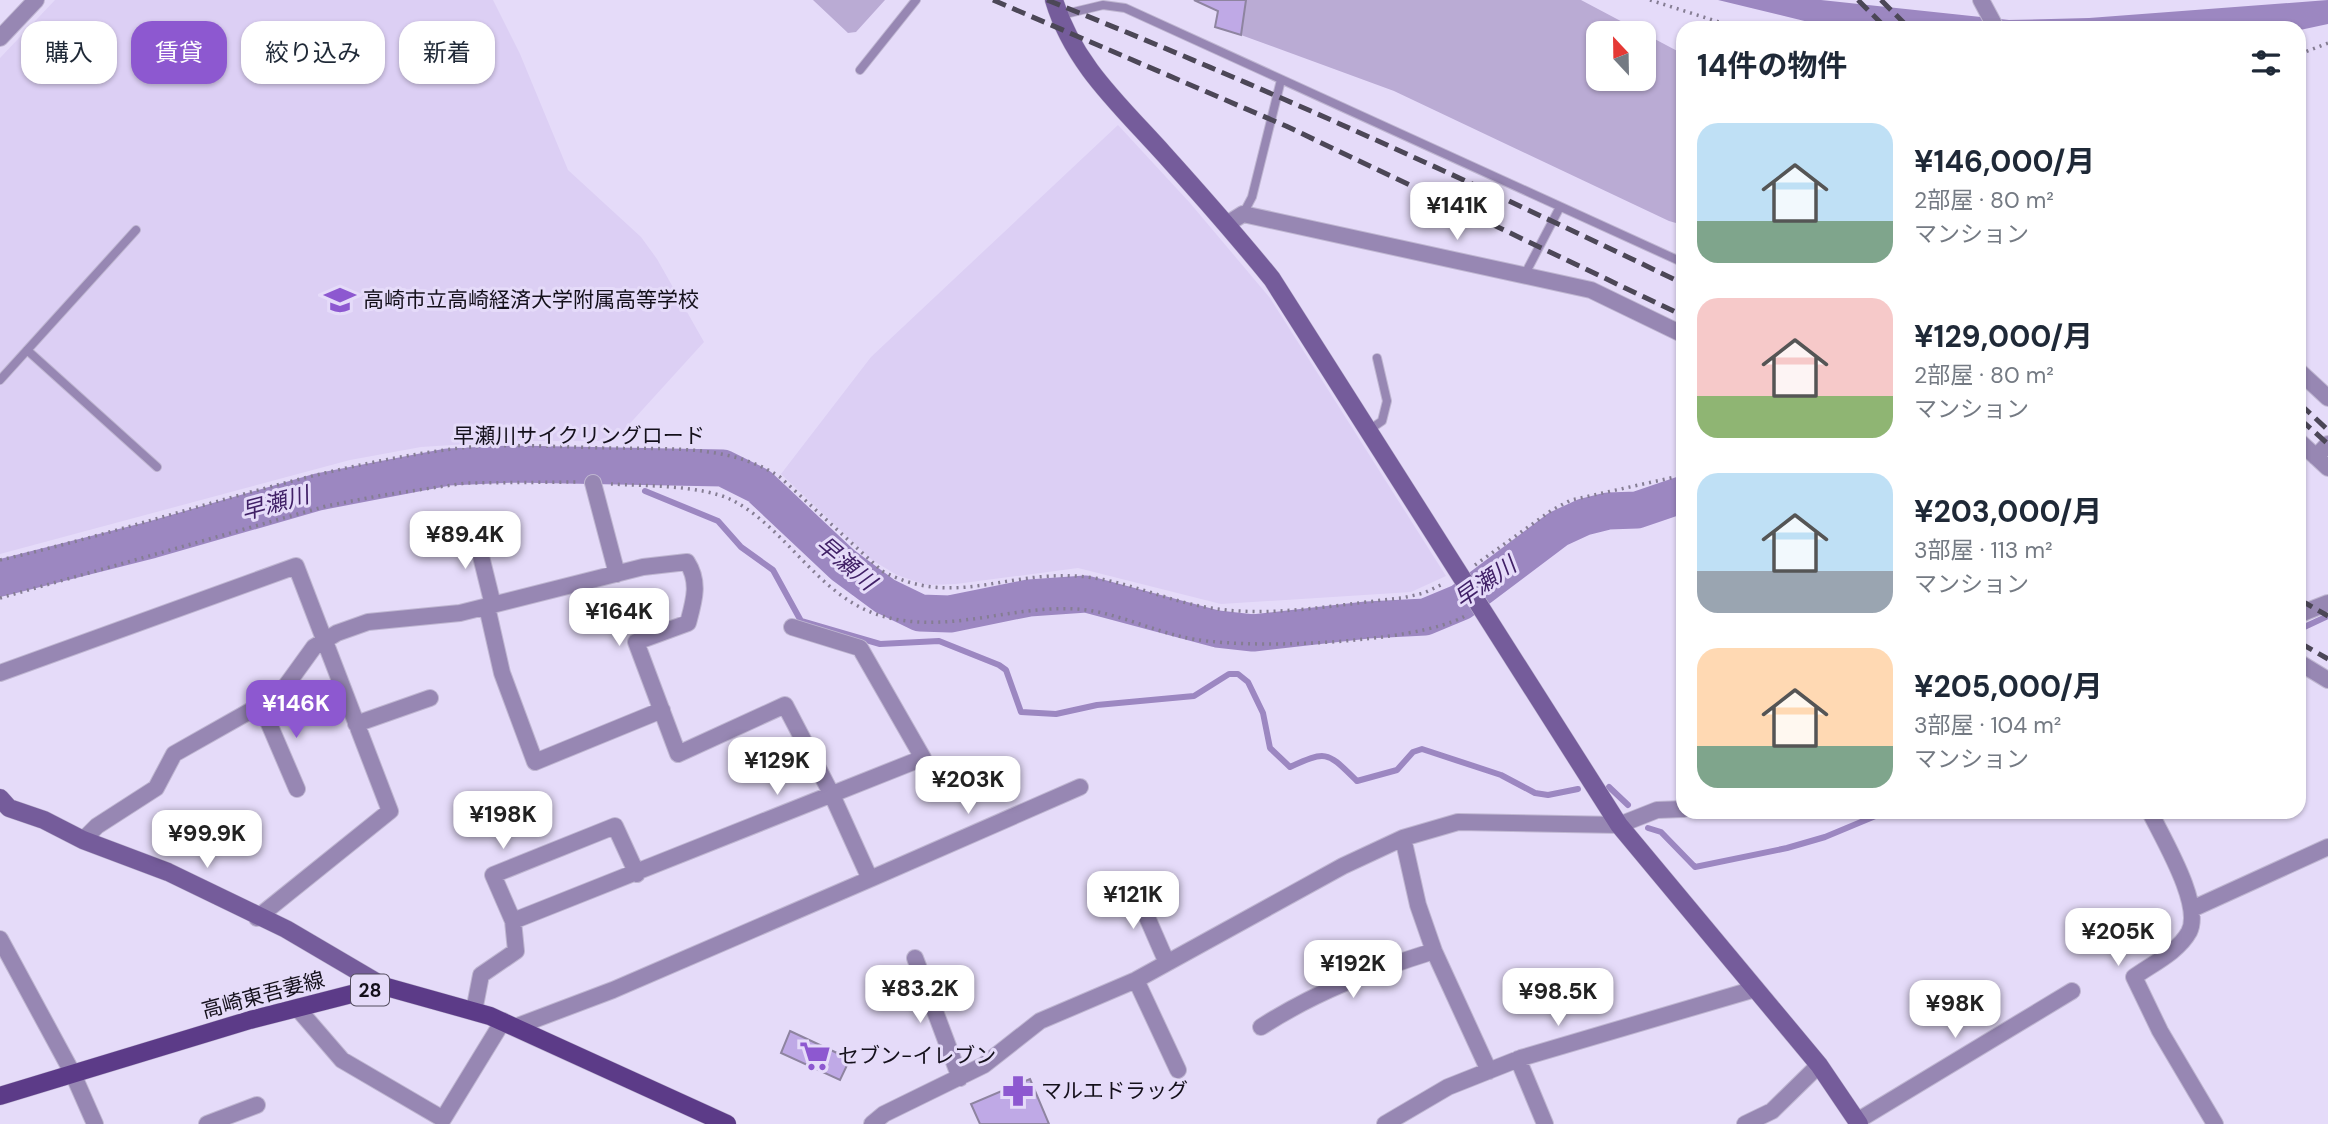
<!DOCTYPE html>
<html lang="ja">
<meta charset="utf-8">
<style>
body{margin:0;font-family:"DM Sans","Noto Sans JP",sans-serif;background:#f2f2f3;color:#1f2937;height:100vh;display:flex;flex-direction:column;font-size:26px;white-space:nowrap}
*{box-sizing:border-box;margin:0}
p{font-size:23px;color:#747a83}
.icon{flex:none;width:38px;height:38px;fill:none;stroke:currentColor;stroke-width:2;stroke-linecap:round;stroke-linejoin:round}
.map{position:relative;flex:1;overflow:hidden}
.drawer{position:absolute;left:1676px;top:21px;width:630px;height:798px;display:flex;flex-direction:column;background:#fff;border-radius:21px;box-shadow:0 2px 5px #0004}
.drawer>*{flex:none}
.guide{position:absolute;left:21px;top:21px;width:665px;height:63px;display:flex;gap:14px}
.needle{width:46px;rotate:338deg}
.controls{position:absolute;left:1586px;top:21px;display:grid;gap:14px}
.controls a{display:grid;place-items:center;width:70px;height:70px;border-radius:14px;background:#fff;box-shadow:0 2px 5px #0004;font-size:35px}
.price{position:absolute;translate:-50% -60px;padding:0 16px;border-radius:14px;background:#fff;color:#222;font-size:23px;line-height:46px;filter:drop-shadow(0 2px 4px #0008)}
.price::after{content:'';position:absolute;left:50%;top:42px;width:21px;height:16px;margin-left:-10px;background:inherit;clip-path:polygon(0 0,100% 0,50% 100%)}
.price.current{background:#8d58d0;color:#fff}
ul{padding:0;list-style:none}
li{display:flex;align-items:center;gap:21px;height:175px;padding:0 21px}
li span{display:grid;place-items:center;flex:none;width:196px;height:140px;border-radius:21px;color:#555}
li>.icon{margin-inline-start:auto}
span .icon{width:84px;height:84px;fill:#fffc;stroke-width:1}
li b{font-size:30px}
h2{display:flex;justify-content:space-between;align-items:center;height:84px;padding:0 21px;font-size:30px}
.pill{padding:0 24px;border-radius:21px;background:#fff;box-shadow:0 2px 5px #0004;font-size:24px;line-height:63px}
.pill.current{background:#8d58d0;color:#fff}
.map>svg:first-child{display:block}
.built{fill:#dccff4}
.green{fill:#baabd4;fill-rule:evenodd}
.water{fill:#9c87c1}
.lines{fill:none;stroke-linecap:round;stroke-linejoin:round}
.stream{stroke:#9c87c1;stroke-width:6}
.river{stroke:#9c87c1;stroke-width:37}
.building{fill:#bfa9e6;stroke:#8e84a0;stroke-width:2}
.lane-casing{stroke:#bfb6d1;stroke-width:10}
.street-casing{stroke:#bfb6d1;stroke-width:18}
.secondary-casing{stroke:#bfb6d1;stroke-width:19}
.primary-casing{stroke:#bfb6d1;stroke-width:19}
.path{stroke:#857d93;stroke-width:3.5;stroke-dasharray:2 5;stroke-linecap:butt}
.lane{stroke:#9787b3;stroke-width:8}
.street{stroke:#9787b3;stroke-width:16}
.secondary{stroke:#755c9b;stroke-width:18}
.primary{stroke:#5c3b88;stroke-width:18}
.rail{stroke:#4c4757;stroke-width:5;stroke-dasharray:14 7;stroke-linecap:butt}
.labels{text-anchor:middle;dominant-baseline:central;stroke-width:6;stroke-linejoin:round;paint-order:stroke}
.shield{fill:#e5dbf9;stroke:#534d5e;stroke-width:2}
.shield-label{font-size:19px;font-weight:bold;fill:#14101b}
.poi-label{font-size:21px;fill:#14101b;stroke:#e5dbf9;text-anchor:start}
.street-label{font-size:21px;fill:#14101b;stroke:#e5dbf9}
.water-label{font-size:23px;font-style:italic;fill:#412167;stroke:#e5dbf9}
</style>
<div class="map">
<svg width="2328" height="1124" viewBox="0 0 2328 1124">
<rect width="100%" height="100%" fill="#e5dbf9"/>
<path class="built" d="M55,0H493L520,54L568,170L641,237L657,259L704,342L614,441H515L421,447L350,460L0,554V58Z
M1118,125L1190,203L1270,298L1446,576L1411,592L1221,604L1078,568L956,584L926,585L897,575L872,560L781,474L871,357Z"/>
<path class="green" d="M813,0H885L856,32L848,33Z
M1246,0H1581L1683,54V225L1669,221L1394,91L1241,35ZM1598,33H1643V79H1598Z"/>
<path class="water" d="M1718,0H1821L2009,20L2089,18L2328,0V24L2300,30L1833,28Z"/>
<g class="lines">
<path class="stream" d="M629,465L631,478
M645,491L718,521L741,547L773,570L801,621L880,644L939,641L999,665L1006,670L1021,712L1056,714L1097,705L1194,696L1229,674H1238L1248,682L1263,713L1270,748L1290,767C1328,749 1328,753 1357,781L1397,770L1413,752L1422,749L1501,775L1535,793L1548,795L1578,789
M2300,629L2328,616
M1609,787L1628,805
M1648,828L1661,832L1695,867L1787,848L1825,837L1885,812"/>
<path class="river" d="M0,578L151,540L318,492L448,467L513,464L723,468L759,486L843,565L885,596L920,613L950,614L1029,598L1086,594L1217,629L1253,633L1367,620L1425,617L1461,602L1558,529L1584,517L1608,511L1637,510L1684,494"/>
</g>
<path class="building" d="M1246,0L1241,35L1215,27L1218,11L1194,0Z
M790,1031L850,1059L840,1080L781,1053Z
M1030,1079L1049,1124H980L971,1104Z"/>
<g class="lines">
<defs>
<path id="lane" d="M1061,15L1103,5L1125,8L1684,263
M860,70L916,0
M1243,214L1252,197L1281,80
M1524,276L1560,207
M27,350L157,467
M0,380L136,230
M1369,430L1382,421L1387,401L1377,358"/>
<path id="street" d="M1981,0L1996,28
M0,38L36,0
M1227,224L1243,214L1591,290L1684,335
M2300,372L2328,398
M2300,442L2328,468
M2316,457L2328,444
M593,483L617,574
M474,528L493,605
M487,607L502,673L535,762L662,710
M2300,614L2328,603
M2300,663L2328,680
M0,673L296,566L390,811L257,918
M261,705L297,789
M356,724L430,698
M2150,812C2163,839 2203,905 2189,932C2178,952 2152,964 2134,977L2160,1031L2215,1124
M1403,838L1418,905L1434,951L1489,1071
M83,840L97,826L156,788L174,754L280,694L314,647L337,633L368,622L460,613L643,567L687,562C700,582 694,601 688,623L636,642L678,754L785,705L832,795L870,879L613,990L515,1027
M870,879L1080,787
M1133,885L1167,963
M2192,909L2328,847
M513,921L923,758L860,648L792,627
M0,939L73,1074L95,1124
M915,958L960,1078
M1136,980L1178,1070
M298,1009L342,1060L443,1119L503,1021
M474,1011L481,975L516,951L513,921L493,875L615,826L637,874
M1261,1027C1315,992 1373,970 1434,951
M1518,1059L1545,1124
M1857,1121L2072,991
M207,1124L257,1105
M872,1124L884,1114L984,1065L1040,1021L1136,980L1343,866L1403,838L1458,822L1619,825L1657,810L1684,809
M1385,1124L1448,1087L1521,1058L1755,989
M1745,1124L1772,1111L1819,1065"/>
<path id="secondary" d="M1054,0C1073,64 1121,106 1164,154C1201,195 1237,236 1272,279L1619,825L1819,1065L1859,1124
M0,798L9,808L44,820L83,840L168,872L286,929L383,986"/>
<path id="primary" d="M0,1096L250,1020L383,986L490,1016L727,1124"/>
</defs>
<use href="#lane" class="lane-casing"/>
<use href="#street" class="street-casing"/>
<use href="#secondary" class="secondary-casing"/>
<use href="#primary" class="primary-casing"/>
<path class="path" d="M1650,0L1738,28
M2300,54L2328,43
M611,484C646,486 701,485 732,500C788,529 819,598 882,616C948,635 1010,605 1076,609C1112,611 1148,629 1183,637C1240,651 1415,644 1465,616
M0,560C151,526 298,469 452,449C507,442 566,448 621,448C676,449 733,446 780,477L882,571C952,608 1002,572 1075,576C1120,578 1161,599 1205,607C1269,619 1338,604 1402,598L1424,593L1445,583
M1475,565L1552,510L1571,500L1684,475
M0,598L326,506L383,495L466,483L576,482"/>
<use href="#lane" class="lane"/>
<use href="#street" class="street"/>
<use href="#secondary" class="secondary"/>
<use href="#primary" class="primary"/>
<path class="rail" d="M993,0L1286,126L1684,316
M1047,0C1263,86 1474,183 1684,284
M1858,0L1886,28
M1881,0L1909,28
M2300,404L2328,430
M2300,419L2328,444
M2300,600L2328,616
M2300,643L2328,659"/>
</g>
<defs>
<symbol id="school-bare" viewBox="-9 -9 18 18"><path d="M0-5L7-2L0 1L-7-2ZM-4 1L0 2.5L4 1V4Q0 6-4 4Z" fill="#8d58d0" stroke="#e5dbf9" stroke-width="2.5" paint-order="stroke"/></symbol>
<symbol id="supermarket-bare" viewBox="-9 -9 18 18"><path d="M-6-5.5h2.5l.6 2H6L4.5 2H-2.5L-4.4-4H-6ZM-1.5 3.2a1.3 1.3 0 1 0 .1 0ZM3 3.2a1.3 1.3 0 1 0 .1 0Z" fill="#8d58d0" stroke="#e5dbf9" stroke-width="2.5" paint-order="stroke"/></symbol>
<symbol id="pharmacy-bare" viewBox="-9 -9 18 18"><path d="M-2-6h4v4h4v4h-4v4h-4v-4h-4v-4h4Z" fill="#8d58d0" stroke="#e5dbf9" stroke-width="2.5" paint-order="stroke"/></symbol>
</defs>
<g fill-rule="evenodd">
<use href="#school-bare" x="318" y="278" width="44" height="44"/>
<use href="#supermarket-bare" x="793" y="1034" width="44" height="44"/>
<use href="#pharmacy-bare" x="996" y="1069" width="44" height="44"/>
</g>
<g class="labels">
<rect class="shield" x="351" y="974.5" width="38" height="31" rx="5"/>
<g class="shield-label">
<text x="370" y="990">28</text>
</g>
<g class="poi-label">
<text x="363" y="300">高崎市立高崎経済大学附属高等学校</text>
<text x="838" y="1056">セブン-イレブン</text>
<text x="1041" y="1091">マルエドラッグ</text>
</g>
<g class="street-label">
<text x="579" y="436">早瀬川サイクリングロード</text>
<text transform="translate(263 995) rotate(-15)">高崎東吾妻線</text>
</g>
<g class="water-label">
<text transform="translate(275 503) rotate(-15)">早瀬川</text>
<text transform="translate(846 563) rotate(40)">早瀬川</text>
<text transform="translate(1485 582) rotate(-35)">早瀬川</text>
</g>
</g>
</svg>
<div class="controls">
<a><svg class="needle" viewBox="-14 -14 28 28"><path d="M0-13l5 13h-10z" fill="#e53935"/><path d="M0 13l5-13h-10z" fill="#747a83"/></svg></a>
</div>
<b class="price" style="left:1457px;top:242px">¥141K</b>
<b class="price" style="left:465px;top:571px">¥89.4K</b>
<b class="price" style="left:619px;top:648px">¥164K</b>
<b class="price current" style="left:296px;top:740px">¥146K</b>
<b class="price" style="left:777px;top:797px">¥129K</b>
<b class="price" style="left:968px;top:816px">¥203K</b>
<b class="price" style="left:503px;top:851px">¥198K</b>
<b class="price" style="left:207px;top:870px">¥99.9K</b>
<b class="price" style="left:1133px;top:931px">¥121K</b>
<b class="price" style="left:2118px;top:968px">¥205K</b>
<b class="price" style="left:1353px;top:1000px">¥192K</b>
<b class="price" style="left:920px;top:1025px">¥83.2K</b>
<b class="price" style="left:1558px;top:1028px">¥98.5K</b>
<b class="price" style="left:1955px;top:1040px">¥98K</b>
<div class="guide">
<a class="pill">購入</a>
<a class="pill current">賃貸</a>
<a class="pill">絞り込み</a>
<a class="pill">新着</a>
</div>
<section class="drawer">
<h2>14件の物件<svg class="icon" aria-label="filters" viewBox="0 0 24 24"><path d="M4 7h16M4 17h16"/><circle cx="9" cy="7" r="2"/><circle cx="15" cy="17" r="2"/></svg></h2>
<ul>
<li><span style="background:linear-gradient(#bfe0f5 70%,#7fa58c 0)"><svg class="icon" aria-label="home" viewBox="0 0 24 24"><path d="M3 11l9-7 9 7M6 9v11h12V9"/></svg></span><div><b>¥146,000/月</b><p>2部屋 · 80 m²</p><p>マンション</p></div></li>
<li><span style="background:linear-gradient(#f6c9c9 70%,#8fb573 0)"><svg class="icon" aria-label="home" viewBox="0 0 24 24"><path d="M3 11l9-7 9 7M6 9v11h12V9"/></svg></span><div><b>¥129,000/月</b><p>2部屋 · 80 m²</p><p>マンション</p></div></li>
<li><span style="background:linear-gradient(#bfe0f5 70%,#9aa5b1 0)"><svg class="icon" aria-label="home" viewBox="0 0 24 24"><path d="M3 11l9-7 9 7M6 9v11h12V9"/></svg></span><div><b>¥203,000/月</b><p>3部屋 · 113 m²</p><p>マンション</p></div></li>
<li><span style="background:linear-gradient(#ffd9b3 70%,#7fa58c 0)"><svg class="icon" aria-label="home" viewBox="0 0 24 24"><path d="M3 11l9-7 9 7M6 9v11h12V9"/></svg></span><div><b>¥205,000/月</b><p>3部屋 · 104 m²</p><p>マンション</p></div></li>
</ul>
</section>
</div>
